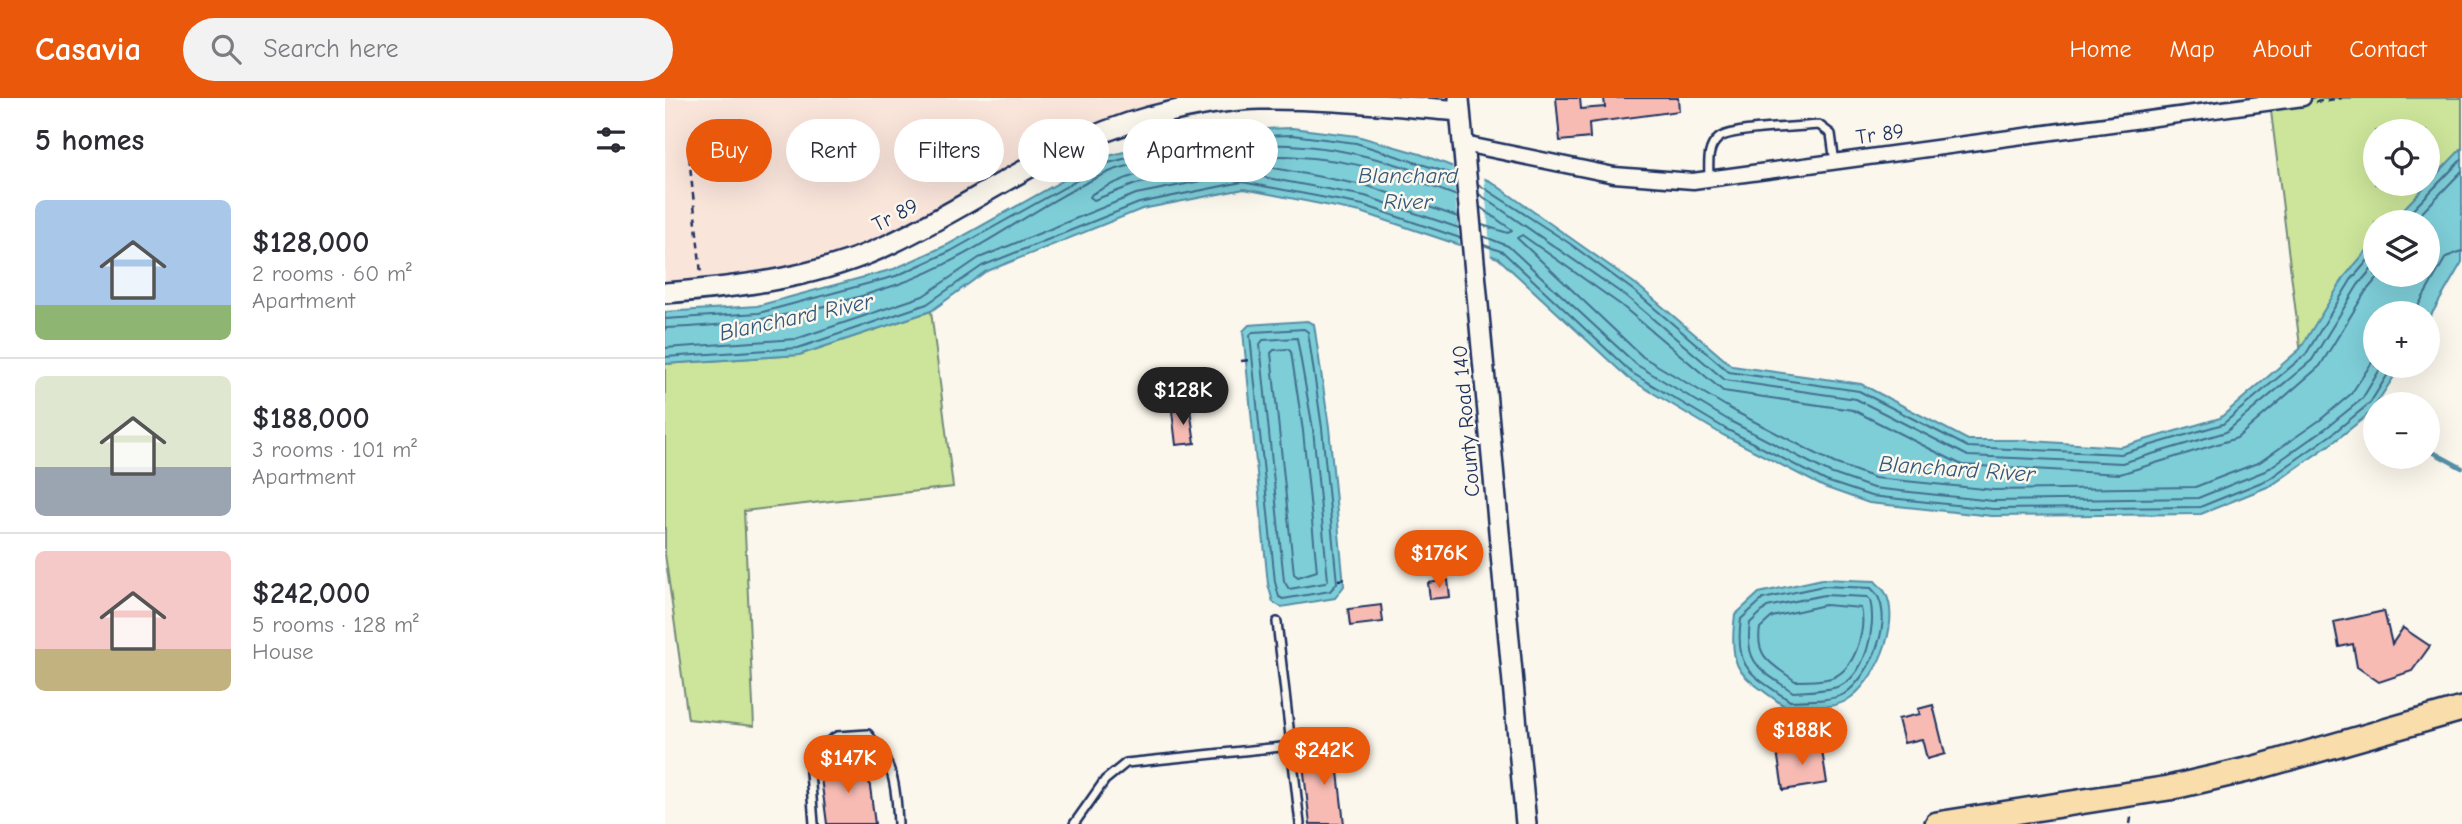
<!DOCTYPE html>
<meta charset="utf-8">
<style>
body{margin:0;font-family:"Comic Neue",sans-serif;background:#f2f2f3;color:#2b2b33;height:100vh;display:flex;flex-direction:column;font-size:26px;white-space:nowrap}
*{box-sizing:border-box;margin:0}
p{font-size:23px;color:#7c7c81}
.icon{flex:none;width:38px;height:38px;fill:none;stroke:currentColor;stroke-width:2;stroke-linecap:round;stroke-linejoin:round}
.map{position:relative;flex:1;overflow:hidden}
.panel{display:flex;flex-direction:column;background:#fff;width:665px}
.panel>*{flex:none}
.banner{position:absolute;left:21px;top:21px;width:665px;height:63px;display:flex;gap:14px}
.tools{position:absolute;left:1698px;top:21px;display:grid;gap:14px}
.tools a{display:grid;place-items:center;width:77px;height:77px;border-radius:50%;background:#fff;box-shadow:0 7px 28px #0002;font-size:35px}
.price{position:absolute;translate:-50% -60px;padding:0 16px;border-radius:24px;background:#ea580c;color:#fff;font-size:23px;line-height:46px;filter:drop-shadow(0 2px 4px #0008)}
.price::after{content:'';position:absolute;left:50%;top:42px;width:21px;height:16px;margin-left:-10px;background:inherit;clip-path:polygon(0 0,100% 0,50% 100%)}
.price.on{background:#222;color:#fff}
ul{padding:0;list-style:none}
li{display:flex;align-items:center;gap:21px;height:175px;padding:0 35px}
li+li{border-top:2px solid #e1e1e2}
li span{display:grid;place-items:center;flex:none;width:196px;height:140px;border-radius:10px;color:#555}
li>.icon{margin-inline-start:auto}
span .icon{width:84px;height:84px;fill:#fffc;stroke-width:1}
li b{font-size:30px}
h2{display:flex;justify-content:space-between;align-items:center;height:84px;padding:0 35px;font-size:30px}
.tag{padding:0 24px;border-radius:32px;background:#fff;box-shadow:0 7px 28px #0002;font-size:24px;line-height:63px}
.tag.on{background:#ea580c;color:#fff}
header{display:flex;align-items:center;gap:42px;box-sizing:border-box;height:98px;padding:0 35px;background:#ea580c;color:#fff}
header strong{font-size:33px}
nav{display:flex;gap:38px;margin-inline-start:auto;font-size:24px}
.search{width:490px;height:63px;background:#f2f2f3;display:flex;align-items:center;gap:18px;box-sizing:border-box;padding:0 24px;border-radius:38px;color:#7c7c81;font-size:26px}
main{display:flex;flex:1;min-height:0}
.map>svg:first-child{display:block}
.built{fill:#fae5db}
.green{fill:#cce59a;stroke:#748a7c;stroke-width:2;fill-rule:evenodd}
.water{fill:#7eced8;stroke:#568ea7;stroke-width:2}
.pier{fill:#fbf7ec}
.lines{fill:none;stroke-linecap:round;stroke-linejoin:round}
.shore{stroke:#436f8f;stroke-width:2}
.stream{stroke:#568ea7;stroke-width:4.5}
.building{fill:#f7bbb3;stroke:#1b2f5e;stroke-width:2}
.lane-casing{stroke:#1b2f5e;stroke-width:12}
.street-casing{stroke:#1b2f5e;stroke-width:19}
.secondary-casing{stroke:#1b2f5e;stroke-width:24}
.primary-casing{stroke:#1b2f5e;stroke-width:28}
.path{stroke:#1b2f5e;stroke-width:2.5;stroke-dasharray:7 5;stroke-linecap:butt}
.lane{stroke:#fbf7ec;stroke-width:7}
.street{stroke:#fbf7ec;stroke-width:14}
.secondary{stroke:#fbf7ec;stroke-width:19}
.primary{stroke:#f9ddab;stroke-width:23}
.labels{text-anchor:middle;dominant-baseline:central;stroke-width:5;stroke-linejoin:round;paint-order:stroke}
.street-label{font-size:21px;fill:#1b2f5e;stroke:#fbf7ec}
.water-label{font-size:23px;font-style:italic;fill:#34577c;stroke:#fbf7ec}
</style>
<header>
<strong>Casavia</strong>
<div class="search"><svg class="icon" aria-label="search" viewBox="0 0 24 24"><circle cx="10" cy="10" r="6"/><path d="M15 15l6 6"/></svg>Search here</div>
<nav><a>Home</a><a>Map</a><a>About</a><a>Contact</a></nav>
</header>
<main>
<section class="panel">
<h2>5 homes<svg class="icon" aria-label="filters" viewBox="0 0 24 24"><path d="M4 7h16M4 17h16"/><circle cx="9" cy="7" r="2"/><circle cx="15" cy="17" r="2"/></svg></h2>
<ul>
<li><span style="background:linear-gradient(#a9c7e8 75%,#8fb573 0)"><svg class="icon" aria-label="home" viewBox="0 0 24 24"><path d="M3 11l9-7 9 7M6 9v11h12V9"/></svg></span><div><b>$128,000</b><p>2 rooms · 60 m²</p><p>Apartment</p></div></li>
<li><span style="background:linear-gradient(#dfe7d0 65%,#9aa5b1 0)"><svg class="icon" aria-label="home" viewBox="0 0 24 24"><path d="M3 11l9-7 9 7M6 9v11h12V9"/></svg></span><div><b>$188,000</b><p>3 rooms · 101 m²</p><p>Apartment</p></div></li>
<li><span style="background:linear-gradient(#f6c9c9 70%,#c2b280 0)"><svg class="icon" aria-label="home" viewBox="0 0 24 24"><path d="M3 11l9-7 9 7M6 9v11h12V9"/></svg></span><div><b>$242,000</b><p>5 rooms · 128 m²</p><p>House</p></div></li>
</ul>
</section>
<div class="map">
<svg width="1797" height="726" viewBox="0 0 1797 726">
<rect width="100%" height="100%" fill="#fbf7ec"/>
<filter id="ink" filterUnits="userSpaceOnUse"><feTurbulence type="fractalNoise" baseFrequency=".0143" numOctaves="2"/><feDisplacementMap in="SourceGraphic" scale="14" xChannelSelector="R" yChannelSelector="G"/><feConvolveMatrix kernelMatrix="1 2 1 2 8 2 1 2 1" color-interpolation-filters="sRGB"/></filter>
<g filter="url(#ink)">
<path class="built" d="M0,0H794L795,13L664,4L483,19L196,158L0,194Z"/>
<path class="green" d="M1638,0H1797V103L1762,124H1710V177L1642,305L1605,5ZM1710,33H1762V86H1710Z
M266,213L288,389L79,413L89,628L23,621L0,456V266L134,257Z
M779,441L782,467L755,469L753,444Z"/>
<path class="water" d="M627,30L692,38L755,56L825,83L972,187L1067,268L1196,286L1303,342H1353L1456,349L1555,320L1635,251L1680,178L1710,143V177H1762V124H1726L1797,50V164L1762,224V215H1710V268H1736L1705,315L1670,343L1607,387L1536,416L1327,418L1204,405L1159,389L1058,337L963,280L833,160L696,114L579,91L477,111L320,174L266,213L134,257L0,266V214L92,208L229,171L282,147L440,59L539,33Z
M642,223L649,226L664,329L679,488L670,500L616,509L608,504L603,486L578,233L584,227Z
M1157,481L1210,483C1213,487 1219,491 1221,496C1236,527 1210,585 1182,602C1169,611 1139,609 1123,611C1078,576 1062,579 1070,517L1094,495Z"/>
<path class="pier" d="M787,65L819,77L826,161L795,151Z"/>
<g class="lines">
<path class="shore" d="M571,58L574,62L572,65L471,86L429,102L425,99L427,96C469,73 523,60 571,58Z
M813,86L904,145L968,192L1064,274L1194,293L1303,349L1456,356L1558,326L1641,256L1686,182L1710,154
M814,96L962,199L1060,282L1191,301L1303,358L1457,365L1561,334L1647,262L1693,187L1710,167
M792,98C719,70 663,55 584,58L581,61L583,65L703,88L793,119
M815,109L847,132L843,135L817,127
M1736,124L1797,61
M1748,124L1797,73
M818,138L843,148L972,267L1065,323L1165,375L1208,390L1328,403L1533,400L1600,373L1661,330L1697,301L1717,268
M819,147L838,154L967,275L1061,331L1161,383L1206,398L1328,411L1535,409L1604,381L1666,337L1705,305L1728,268
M1749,215L1781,159L1797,153
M0,221L94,215L231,178L286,153L443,65L540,40L627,37L691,45L790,77
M0,230C79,228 159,212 234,186C309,160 371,106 444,74C460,67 479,65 496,61C602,33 690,47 790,87
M639,231L643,234L657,330L672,485L665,493L618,501L614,499L610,484L585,237L588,234Z
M632,240L648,331L663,482L660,485L624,491L619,483L595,246L598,242Z
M0,250L131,241L258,198L314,160L471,96L576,75L700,98L794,130
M623,251L626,254L638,333L652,473L633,479L629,476L606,255L609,252Z
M0,259L133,250L262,206L317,168L474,105L577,84L698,107L795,140
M1710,260L1686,296L1655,322L1595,364L1530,389L1329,392L1210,380L1169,365L1071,314L978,259L852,140L857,137L956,207L1058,293L1188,312L1297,367L1455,376L1572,340L1655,268L1701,193L1715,177
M1158,488L1206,490C1234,514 1206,579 1179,596C1167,603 1140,602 1125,603C1086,576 1069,572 1076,521L1098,501Z
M1159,497L1202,499L1205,502C1212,528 1201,579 1172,589C1159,593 1141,593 1128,594C1096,572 1079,567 1085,525L1102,509Z
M1160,507L1196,510C1201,531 1191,569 1169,579C1159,583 1141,583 1130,583C1108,566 1090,561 1095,530L1107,519Z"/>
<path class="stream" d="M1762,351L1797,370"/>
</g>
<path class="building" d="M891,0H915L916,11L940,9L939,0H1013L1014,13L924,25L925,40L895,43Z
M525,311L530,345L511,347L507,313Z
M783,482L785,499L765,501L763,485Z
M716,507L718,524L685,528L683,511Z
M1719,513L1727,546L1738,530L1765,548L1747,573L1714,584L1692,569L1688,546L1674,549L1669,524Z
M1268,607L1280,656L1262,661L1257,641L1239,645L1233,621L1255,616L1253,611Z
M669,639L679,726H645L638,666L657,664L655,641Z
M1156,646L1162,685L1118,692L1112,653Z
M202,666L210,726H162L155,672Z"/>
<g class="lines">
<defs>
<path id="lane" d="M1044,81C1044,67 1041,50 1054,40C1066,30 1135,29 1154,27L1166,36L1170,65
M612,524L635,726
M149,726L145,674L151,651L172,638L203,636C229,668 231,685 233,726
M409,726L440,682L461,665L626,648"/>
<path id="street" d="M799,46L949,77L1028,83L1638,0"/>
<path id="secondary" d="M794,1L861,726
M0,195C76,189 158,179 227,145C313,104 390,44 484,19C519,10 558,2 594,1C661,0 729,8 795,13"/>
<path id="primary" d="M1272,726L1504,690L1590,670L1797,611"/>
</defs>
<use href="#lane" class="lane-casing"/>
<use href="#street" class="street-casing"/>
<use href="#secondary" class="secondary-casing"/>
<use href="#primary" class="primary-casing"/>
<path class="path" d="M1650,4L1677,0
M23,47L36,176
M576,263L586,262
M673,482L683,481
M1465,726L1467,714"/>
<use href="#lane" class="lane"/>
<use href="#street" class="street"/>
<use href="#secondary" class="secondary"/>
<use href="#primary" class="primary"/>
</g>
</g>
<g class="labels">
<g class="street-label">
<text transform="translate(1215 36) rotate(-8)">Tr 89</text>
<text transform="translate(230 117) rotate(-27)">Tr 89</text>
<text transform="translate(801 323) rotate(-95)">County Road 140</text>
</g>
<g class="water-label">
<text x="743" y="77">Blanchard<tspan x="743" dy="26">River</tspan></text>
<text transform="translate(131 219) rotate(-12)">Blanchard River</text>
<text transform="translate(1292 371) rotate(4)">Blanchard River</text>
</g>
</g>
</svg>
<div class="tools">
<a><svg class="icon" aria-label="locate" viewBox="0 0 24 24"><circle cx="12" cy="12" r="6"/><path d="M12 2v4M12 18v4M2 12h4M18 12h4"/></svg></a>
<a><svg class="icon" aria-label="layers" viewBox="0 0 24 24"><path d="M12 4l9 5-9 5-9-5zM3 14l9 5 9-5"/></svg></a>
<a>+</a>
<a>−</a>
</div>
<b class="price on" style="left:518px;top:329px">$128K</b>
<b class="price" style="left:774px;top:492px">$176K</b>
<b class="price" style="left:1137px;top:669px">$188K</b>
<b class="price" style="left:659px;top:689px">$242K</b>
<b class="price" style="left:183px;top:697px">$147K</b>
<div class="banner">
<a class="tag on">Buy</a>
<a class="tag">Rent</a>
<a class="tag">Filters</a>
<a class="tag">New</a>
<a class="tag">Apartment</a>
</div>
</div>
</main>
